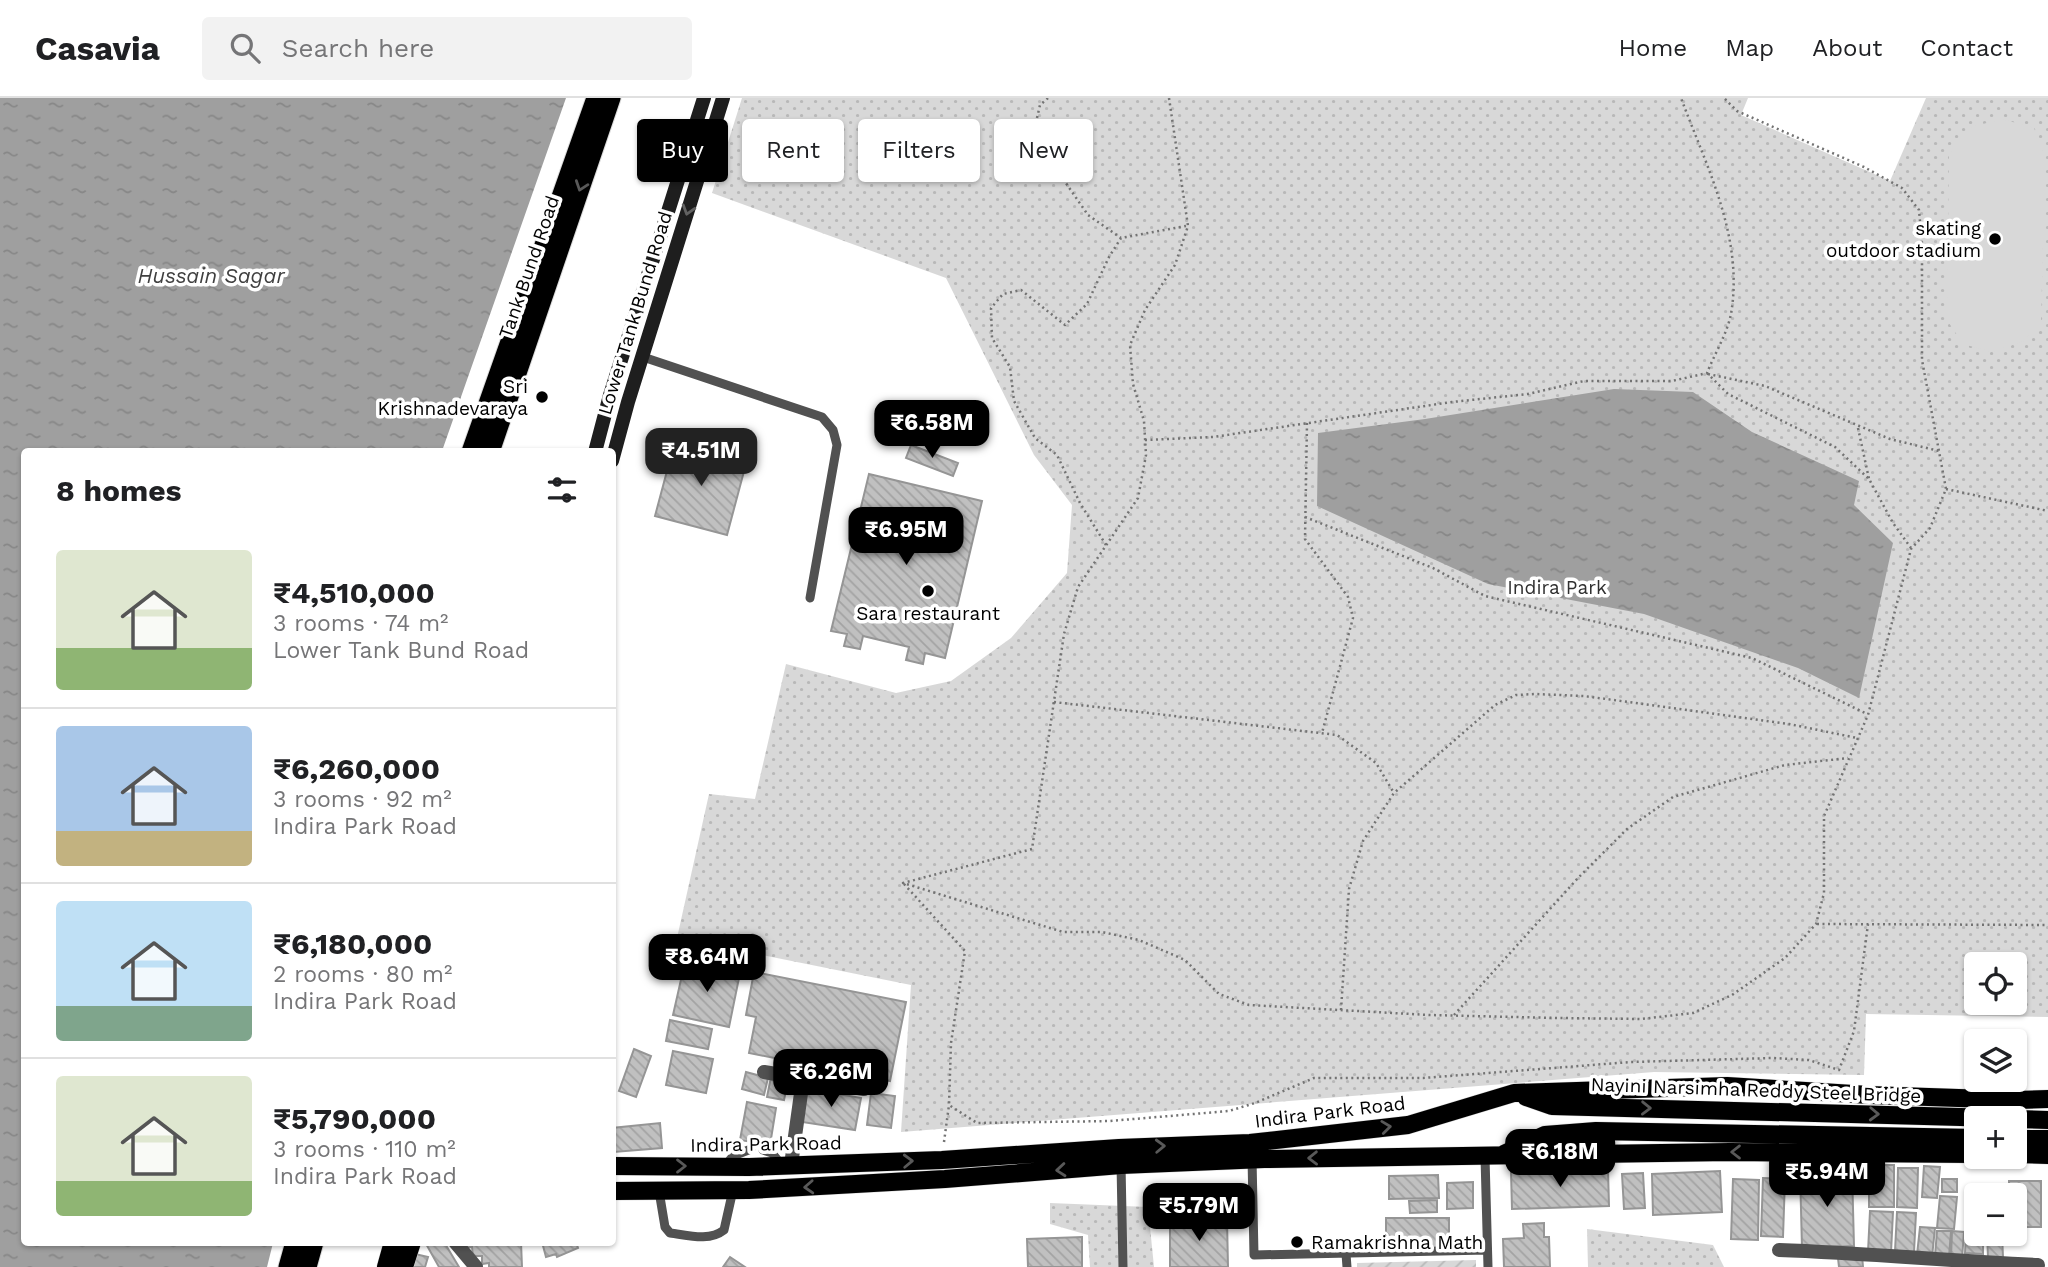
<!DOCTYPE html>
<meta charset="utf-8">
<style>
body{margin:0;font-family:"Work Sans",sans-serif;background:#f2f2f2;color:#202124;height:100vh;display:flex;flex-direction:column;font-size:26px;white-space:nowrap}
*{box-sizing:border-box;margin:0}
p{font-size:23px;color:#757577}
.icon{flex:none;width:38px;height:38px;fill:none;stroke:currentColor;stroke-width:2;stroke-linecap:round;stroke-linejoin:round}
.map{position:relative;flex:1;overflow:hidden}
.side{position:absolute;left:21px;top:350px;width:595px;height:798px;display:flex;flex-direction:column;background:#fff;border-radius:7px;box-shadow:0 2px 5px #0004}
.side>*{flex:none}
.hud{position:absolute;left:637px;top:21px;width:665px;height:63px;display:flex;gap:14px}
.controls{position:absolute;left:1964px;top:854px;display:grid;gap:14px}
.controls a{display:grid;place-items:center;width:63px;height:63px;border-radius:7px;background:#fff;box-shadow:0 2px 5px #0004;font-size:35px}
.price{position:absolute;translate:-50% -60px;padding:0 16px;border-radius:14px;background:#000;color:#fff;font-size:23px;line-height:46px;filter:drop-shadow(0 2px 4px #0008)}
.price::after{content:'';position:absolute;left:50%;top:42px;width:21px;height:16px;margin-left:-10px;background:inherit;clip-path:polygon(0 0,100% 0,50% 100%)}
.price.selected{background:#222;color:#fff}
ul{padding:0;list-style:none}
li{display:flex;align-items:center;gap:21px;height:175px;padding:0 35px}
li+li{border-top:2px solid #e0e0e0}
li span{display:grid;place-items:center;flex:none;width:196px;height:140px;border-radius:7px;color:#555}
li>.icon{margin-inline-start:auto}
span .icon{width:84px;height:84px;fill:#fffc;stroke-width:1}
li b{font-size:30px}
h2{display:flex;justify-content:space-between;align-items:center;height:84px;padding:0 35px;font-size:30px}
.chip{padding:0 24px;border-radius:7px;background:#fff;box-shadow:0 2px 5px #0004;font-size:24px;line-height:63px}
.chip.selected{background:#000;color:#fff}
header{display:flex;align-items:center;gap:42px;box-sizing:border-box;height:98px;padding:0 35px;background:#fff;border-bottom:2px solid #e0e0e0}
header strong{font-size:33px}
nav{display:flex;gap:38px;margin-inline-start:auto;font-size:24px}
.search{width:490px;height:63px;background:#f2f2f2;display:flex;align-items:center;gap:18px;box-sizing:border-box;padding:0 24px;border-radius:7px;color:#757577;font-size:26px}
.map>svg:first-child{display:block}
.grass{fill:url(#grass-dots);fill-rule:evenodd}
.garden{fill:url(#garden-furrows)}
.pitch{fill:#d8d8d8}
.water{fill:url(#water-ripples)}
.building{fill:url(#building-back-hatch);stroke:#959595;stroke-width:2}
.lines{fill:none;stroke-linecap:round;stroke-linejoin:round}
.primary-casing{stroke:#dbdbdb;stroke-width:19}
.trunk-casing{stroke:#dbdbdb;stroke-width:21}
.path{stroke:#737373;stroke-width:2.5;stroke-dasharray:2 3.5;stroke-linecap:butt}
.service{stroke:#515151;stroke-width:9}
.minor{stroke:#515151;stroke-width:14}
.secondary{stroke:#1e1e1e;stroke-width:14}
.primary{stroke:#000;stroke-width:18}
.trunk{stroke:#000;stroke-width:19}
.oneway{stroke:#595959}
.oneway2{stroke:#626262}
.poi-dot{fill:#000;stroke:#fff;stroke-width:2.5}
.labels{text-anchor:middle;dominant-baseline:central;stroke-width:7;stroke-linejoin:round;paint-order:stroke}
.poi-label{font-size:19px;fill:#000;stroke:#fff;text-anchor:end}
.street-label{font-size:19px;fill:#000;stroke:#fff}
.park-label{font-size:19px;fill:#2f2f2f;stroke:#fff}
.water-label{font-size:21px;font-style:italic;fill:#404040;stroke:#fff}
</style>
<header>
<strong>Casavia</strong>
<div class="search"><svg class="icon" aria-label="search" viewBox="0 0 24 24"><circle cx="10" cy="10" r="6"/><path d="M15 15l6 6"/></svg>Search here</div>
<nav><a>Home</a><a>Map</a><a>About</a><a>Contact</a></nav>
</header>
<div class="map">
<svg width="2048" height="1169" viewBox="0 0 2048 1169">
<defs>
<pattern id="grass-dots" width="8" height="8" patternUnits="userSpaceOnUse" patternTransform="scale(1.75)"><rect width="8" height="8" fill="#d8d8d8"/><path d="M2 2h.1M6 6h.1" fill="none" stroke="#b8b8b8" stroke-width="1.8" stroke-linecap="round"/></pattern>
<pattern id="garden-furrows" width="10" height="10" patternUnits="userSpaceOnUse" patternTransform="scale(1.75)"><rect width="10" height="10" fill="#d8d8d8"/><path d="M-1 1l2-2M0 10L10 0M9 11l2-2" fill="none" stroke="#b8b8b8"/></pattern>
<pattern id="water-ripples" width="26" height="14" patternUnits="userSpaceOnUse" patternTransform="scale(1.75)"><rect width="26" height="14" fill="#9f9f9f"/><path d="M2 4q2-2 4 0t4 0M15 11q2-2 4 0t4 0" fill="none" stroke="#878787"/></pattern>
<pattern id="building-back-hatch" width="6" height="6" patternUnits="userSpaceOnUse" patternTransform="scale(1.75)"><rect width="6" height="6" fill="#c0c0c0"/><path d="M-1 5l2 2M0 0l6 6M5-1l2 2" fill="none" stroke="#a3a3a3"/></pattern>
</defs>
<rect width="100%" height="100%" fill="#fff"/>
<path class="grass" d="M742,0H1748L1741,17L1890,83L1926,0H2048V919L1866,916L1864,977L1654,974L901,1034L911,887L677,840L709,696L755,701L786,566L896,595L951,583L1011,540L1067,475L1072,407L1034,357L946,180L712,95ZM1976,866H2014V905H1976Z
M1050,1105L1148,1109L1154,1169H1090L1088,1137L1050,1126Z
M1587,1131L1713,1147L1724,1169H1588Z"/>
<path class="garden" d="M1476,1162V1169H1357V1165Z"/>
<path class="pitch" d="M2002,21L2034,30L2045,59L2041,223L2024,243L1992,254L1963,246L1947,222L1949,56L1968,30Z"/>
<path class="water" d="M0,0H566L442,353L24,354V1144L273,1145L267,1169H0Z
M1614,291L1693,294L1752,334L1859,383L1854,407L1893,445L1859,600L1798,570L1644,516L1488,486L1317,408L1318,335L1425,321Z"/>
<path class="building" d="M675,343L747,362L727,437L655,418Z
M911,347L958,365L953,378L906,360Z
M869,376L982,403L945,560L925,555L923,566L906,562L909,549L863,538L860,551L844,548L847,536L831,533Z
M685,864L740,875L729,929L673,917Z
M754,874L906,904L890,983L749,955L756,919L746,917Z
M670,922L712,931L708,951L666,943Z
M634,951L651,958L636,999L619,993Z
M673,953L713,961L706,995L666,987Z
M746,974L768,980L764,997L742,991Z
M771,979L788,983L784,1002L767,999Z
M805,990L861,1000L855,1032L802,1024Z
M871,995L895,998L891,1030L867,1027Z
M747,1004L776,1010L770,1047L740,1042Z
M660,1025L662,1050L614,1054L612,1030Z
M1869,1067H1894V1109H1869Z
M1924,1068L1940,1069L1937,1100L1922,1099Z
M1898,1070H1918L1917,1110L1897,1109Z
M1608,1072L1609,1108L1512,1111L1511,1074Z
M1852,1072L1854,1148L1802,1150L1800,1073Z
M1720,1073L1722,1114L1653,1117L1652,1076Z
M1643,1075L1645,1110L1624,1111L1622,1076Z
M1438,1077L1439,1100L1389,1101V1078Z
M1763,1080L1785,1081L1783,1139L1761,1138Z
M1733,1081L1759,1082L1758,1142L1731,1141Z
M1942,1081H1957V1094H1942Z
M2009,1083H2041V1129H2014V1097H2009Z
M1473,1084V1110L1447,1111V1085Z
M1999,1088V1097H1976V1125H1968L1967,1089Z
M1229,1092L1230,1106L1157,1108V1095Z
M1940,1098L1957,1099L1954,1131L1937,1130Z
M1437,1102V1114L1410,1115L1409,1103Z
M1870,1113L1893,1114L1891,1155L1868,1154Z
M1897,1114L1916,1115L1914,1154L1895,1153Z
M1386,1120H1449V1140H1437V1151H1386Z
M1227,1121L1228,1169H1170V1122Z
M1544,1125V1139H1549L1550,1169H1504L1503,1141L1524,1140L1523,1126Z
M1920,1129L1935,1130L1932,1159L1917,1157Z
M1937,1133H1951L1949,1159L1935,1158Z
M1952,1133L1964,1134L1962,1161L1951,1160Z
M1966,1134L1983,1136V1156L1965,1155Z
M1987,1136H2002L2003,1159H1988Z
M1082,1139V1169H1028L1027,1141Z
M425,1144H444L459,1169H439Z
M463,1144H521L522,1169H489V1165L482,1166V1158H473L472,1149L463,1150Z
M542,1144H576L578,1150L557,1159L556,1156L546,1159Z
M415,1156L428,1159L425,1169H412Z
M1862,1157L1863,1169H1839L1838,1160Z
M730,1159L745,1169H723Z"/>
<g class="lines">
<defs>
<path id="primary" d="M1526,999L1552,1008L1997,1020
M2014,1021L2048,1022
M2014,1041H2048
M1504,1056L1545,1037L1596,1033L1976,1040
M2014,1056L2048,1057
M612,1068L749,1069L942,1062L1119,1050L1250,1045L1408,1027L1514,995L1727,988L1869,997L2018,1002L2048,1001
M612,1093L749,1092L945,1081L1121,1067L1264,1061L1730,1054L1976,1056
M386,1169L393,1144
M404,1169L412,1144"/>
<path id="trunk" d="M471,354L596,0
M490,354L611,0
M288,1169L295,1144
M307,1169L314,1144"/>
</defs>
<use href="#primary" class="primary-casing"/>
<use href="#trunk" class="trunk-casing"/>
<path class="path" d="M1048,0L1040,7L1034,33L1052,65L1088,117L1121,140
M1169,0L1188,128L1175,167L1145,212L1130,247L1133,286L1144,323L1146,357L1138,400L1078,489L1064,536L1032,751L903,785L1063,834H1102L1139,842L1185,862L1219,896L1249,907L1429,917L1559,920L1641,921L1693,915L1732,897L1785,860L1816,826L1824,795V718L1868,617L1911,451L1930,430L1946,391L1922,262V146L1919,112L1902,90L1864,69L1737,13L1724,0
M1707,275L1728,296L1835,349L1869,381L1893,425L1911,450
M1708,276L1765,288L1890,341L1939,353
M1307,325L1305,441L1348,499L1353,520L1322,635
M1858,330L1869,381
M1145,342L1213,339L1452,304L1528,296L1584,283H1672L1707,275C1714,257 1727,236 1731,216C1744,140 1707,70 1681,0
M1946,391L2048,413
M1305,419L1433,470L1485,498L1752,560L1867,616
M1106,447L1080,405L1057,357L1035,340L1014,303L1010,269L992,240L991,210L1003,196L1021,192L1065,227L1087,206L1109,159L1121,140L1186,128
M1054,604L1337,637L1376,665L1394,695
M904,786L965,853L951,945L949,1007L977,1025L1110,1023L1229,1013L1255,1005L1314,980H1423L1631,964L1773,960L1809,962L1839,972L1854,933L1868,826
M1817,826L2048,827
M1341,912L1349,791L1363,743L1394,695L1495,607L1516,597L1535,596L1584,598L1789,626L1857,640
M1454,917L1578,780L1627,731L1673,699L1785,667L1848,660
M944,1044L949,1007"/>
<path class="service" d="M643,259L822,319L833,332L837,347L810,500
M763,1052L772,1055L781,1066
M1485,1059L1488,1169
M1252,1060L1254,1157L1487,1152
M1121,1066L1123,1169
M725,1068L733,1058L751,1051
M659,1093L665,1129L670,1135C687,1137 709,1144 724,1132L733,1092
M1346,1156L1347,1169"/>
<path class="minor" d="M764,974L864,991
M791,1067L803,981
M455,1144L476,1169
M1779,1152C1865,1155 1951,1163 2038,1167"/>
<path class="secondary" d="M595,354L610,297L704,0
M612,363L628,304L723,0"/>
<use href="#primary" class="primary"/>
<use href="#trunk" class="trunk"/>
</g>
<defs><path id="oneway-chevron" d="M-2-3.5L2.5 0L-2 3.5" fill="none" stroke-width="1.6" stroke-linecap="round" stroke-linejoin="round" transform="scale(1.75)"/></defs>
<g class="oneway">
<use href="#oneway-chevron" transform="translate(581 88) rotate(109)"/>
<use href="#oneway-chevron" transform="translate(1646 1010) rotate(1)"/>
<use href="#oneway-chevron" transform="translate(1874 1016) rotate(2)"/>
<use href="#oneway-chevron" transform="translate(1386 1029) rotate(-7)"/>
<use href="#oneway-chevron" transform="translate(1160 1048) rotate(-2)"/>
<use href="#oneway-chevron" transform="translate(1736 1054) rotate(-180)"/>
<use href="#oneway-chevron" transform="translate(1313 1060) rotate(179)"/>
<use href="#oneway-chevron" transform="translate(908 1063) rotate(-2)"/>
<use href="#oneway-chevron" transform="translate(681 1068)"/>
<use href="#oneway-chevron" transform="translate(1061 1072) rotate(175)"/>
<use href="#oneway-chevron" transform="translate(809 1089) rotate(177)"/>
</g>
<use class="oneway2" href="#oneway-chevron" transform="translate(688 112) rotate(107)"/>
<g class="poi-dot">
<circle cx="1995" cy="141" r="7"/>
<circle cx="542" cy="299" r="7"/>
<circle cx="928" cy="493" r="7"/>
<circle cx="1297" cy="1144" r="7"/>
</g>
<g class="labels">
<g class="poi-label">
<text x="1981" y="130">skating<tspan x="1981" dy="22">outdoor stadium</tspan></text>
<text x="528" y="288">Sri<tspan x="528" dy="22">Krishnadevaraya</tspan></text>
<text x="928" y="515" text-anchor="middle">Sara restaurant</text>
<text x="1311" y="1144" text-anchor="start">Ramakrishna Math</text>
</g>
<g class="street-label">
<text transform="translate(529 169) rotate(-71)">Tank Bund Road</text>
<text transform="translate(635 215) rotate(-73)">Lower Tank Bund Road</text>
<text transform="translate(1756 992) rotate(2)">Nayini Narsimha Reddy Steel Bridge</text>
<text transform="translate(1330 1014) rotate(-7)">Indira Park Road</text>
<text transform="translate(766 1046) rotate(-1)">Indira Park Road</text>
</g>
<g class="park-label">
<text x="1557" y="489">Indira Park</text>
</g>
<g class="water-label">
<text x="211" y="177">Hussain Sagar</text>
</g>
</g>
</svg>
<div class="controls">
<a><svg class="icon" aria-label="locate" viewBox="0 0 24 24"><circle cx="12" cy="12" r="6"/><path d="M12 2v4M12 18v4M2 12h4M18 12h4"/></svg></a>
<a><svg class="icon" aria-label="layers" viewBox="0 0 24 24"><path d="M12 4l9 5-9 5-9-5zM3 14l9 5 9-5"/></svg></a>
<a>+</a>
<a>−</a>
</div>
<b class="price" style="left:932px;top:362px">₹6.58M</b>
<b class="price selected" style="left:701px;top:390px">₹4.51M</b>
<b class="price" style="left:906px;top:469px">₹6.95M</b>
<b class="price" style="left:707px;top:896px">₹8.64M</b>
<b class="price" style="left:831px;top:1011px">₹6.26M</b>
<b class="price" style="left:1560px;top:1091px">₹6.18M</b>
<b class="price" style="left:1827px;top:1111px">₹5.94M</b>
<b class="price" style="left:1199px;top:1145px">₹5.79M</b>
<div class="hud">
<a class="chip selected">Buy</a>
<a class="chip">Rent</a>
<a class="chip">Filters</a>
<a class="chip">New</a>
</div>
<section class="side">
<h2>8 homes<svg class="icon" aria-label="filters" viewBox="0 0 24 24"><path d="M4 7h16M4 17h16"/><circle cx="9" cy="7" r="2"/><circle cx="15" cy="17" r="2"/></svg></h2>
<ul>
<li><span style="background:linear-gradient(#dfe7d0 70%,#8fb573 0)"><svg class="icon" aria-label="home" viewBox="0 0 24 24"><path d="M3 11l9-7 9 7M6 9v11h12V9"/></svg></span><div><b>₹4,510,000</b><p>3 rooms · 74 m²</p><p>Lower Tank Bund Road</p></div></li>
<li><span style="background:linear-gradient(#a9c7e8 75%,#c2b280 0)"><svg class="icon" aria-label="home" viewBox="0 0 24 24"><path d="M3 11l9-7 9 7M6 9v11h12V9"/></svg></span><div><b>₹6,260,000</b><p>3 rooms · 92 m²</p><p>Indira Park Road</p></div></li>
<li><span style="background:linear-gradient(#bfe0f5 75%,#7fa58c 0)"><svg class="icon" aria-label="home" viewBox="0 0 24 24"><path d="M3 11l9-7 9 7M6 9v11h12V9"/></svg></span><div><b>₹6,180,000</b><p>2 rooms · 80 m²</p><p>Indira Park Road</p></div></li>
<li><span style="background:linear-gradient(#dfe7d0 75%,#8fb573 0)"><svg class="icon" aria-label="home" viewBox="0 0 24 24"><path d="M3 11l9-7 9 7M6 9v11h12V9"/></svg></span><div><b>₹5,790,000</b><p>3 rooms · 110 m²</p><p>Indira Park Road</p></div></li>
</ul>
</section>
</div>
